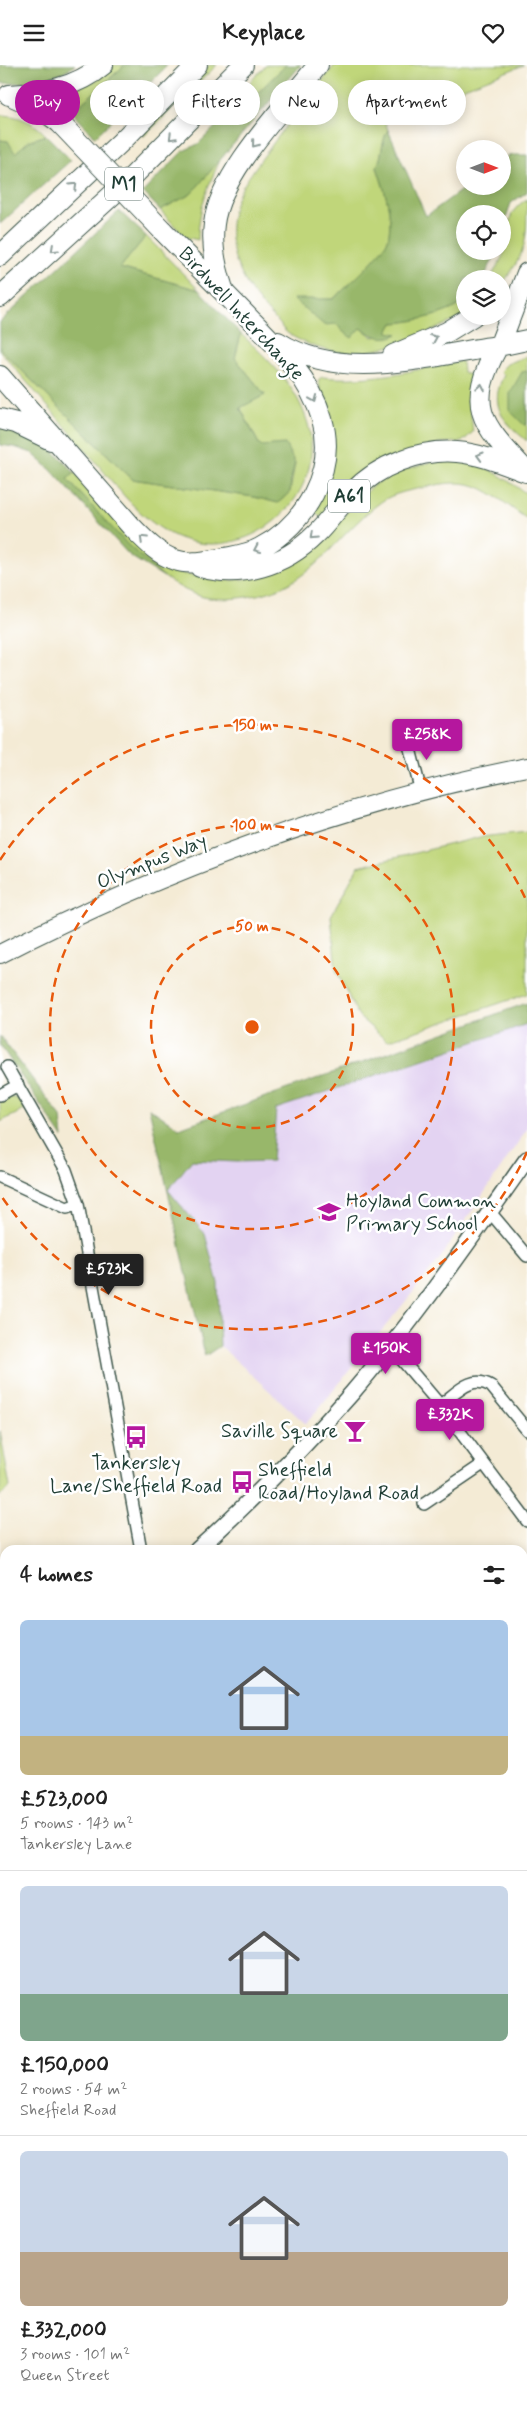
<!DOCTYPE html>
<meta charset="utf-8">
<style>
body{margin:0;font-family:Mynerve,sans-serif;background:#f2f2f2;color:#222;height:100vh;display:flex;flex-direction:column;font-size:19px;white-space:nowrap}
*{box-sizing:border-box;margin:0}
p{font-size:16px;color:#767676}
.icon{flex:none;width:28px;height:28px;fill:none;stroke:currentColor;stroke-width:2;stroke-linecap:round;stroke-linejoin:round}
.map{position:relative;flex:1;overflow:hidden}
.side{position:absolute;left:0px;top:1480px;width:528px;height:865px;display:flex;flex-direction:column;background:#fff;border-radius:15px 15px 0 0;box-shadow:0 2px 12px #0003}
.side>*{flex:none}
.hud{position:absolute;left:15px;top:15px;width:498px;height:45px;display:flex;gap:10px}
.needle{width:32px;rotate:90deg}
.buttons{position:absolute;left:456px;top:75px;display:grid;gap:10px}
.buttons a{display:grid;place-items:center;width:55px;height:55px;border-radius:50%;background:#fff;box-shadow:0 2px 12px #0003;font-size:25px}
.price{position:absolute;translate:-50% -42px;padding:0 11px;border-radius:5px;background:#b5179e;color:#fff;font-size:16px;line-height:32px;filter:drop-shadow(0 1px 2px #0008)}
.price::after{content:'';position:absolute;left:50%;top:30px;width:15px;height:11px;margin-left:-8px;background:inherit;clip-path:polygon(0 0,100% 0,50% 100%)}
.price.selected{background:#222;color:#fff}
ul{padding:0;list-style:none}
li{display:grid;align-content:center;gap:10px;height:265px;padding:0 20px}
li+li{border-top:1px solid #e0e0e0}
li span{display:grid;place-items:center;height:155px;border-radius:8px;color:#555}
li>.icon{margin-inline-start:auto}
span .icon{width:90px;height:90px;fill:#fffc;stroke-width:1}
li b{font-size:21px}
h2{display:flex;justify-content:space-between;align-items:center;height:60px;padding:0 20px;font-size:21px}
.chip{padding:0 18px;border-radius:22px;background:#fff;box-shadow:0 2px 12px #0003;font-size:18px;line-height:45px}
.chip.selected{background:#b5179e;color:#fff}
header{display:flex;justify-content:space-between;align-items:center;height:65px;padding:0 20px;background:#fff;font-size:22px;font-weight:800}
.map>svg:first-child{display:block}
.built{fill:#e3d3f2}
.green{fill:#c0d67a;stroke:#708a57}
.forest{fill:#98b76a;stroke:#5c7a4f}
.lines{fill:none;stroke-linecap:round;stroke-linejoin:round}
.street-casing{stroke:#3f574c;stroke-width:14}
.secondary-casing{stroke:#3f574c;stroke-width:18}
.primary-casing{stroke:#3f574c;stroke-width:20}
.highway-casing{stroke:#3f574c;stroke-width:22}
.street{stroke:#fff;stroke-width:11}
.secondary{stroke:#fff;stroke-width:15}
.primary{stroke:#fff;stroke-width:18}
.highway{stroke:#fff;stroke-width:20}
.highway-bridge-casing{stroke:#3f574c;stroke-width:22;stroke-linecap:butt}
.highway-bridge{stroke:#fff;stroke-width:20}
.oneway{stroke:#8f9e9a}
.ring{fill:none;stroke:#e8590c;stroke-width:2.5;stroke-dasharray:9 6}
.labels{text-anchor:middle;dominant-baseline:central;stroke-width:5;stroke-linejoin:round;paint-order:stroke}
.shield{fill:#fff;stroke:#627771;stroke-width:1}
.shield-label{font-size:19px;font-weight:bold;fill:#1f3d34}
.street-label{font-size:20px;fill:#1f3d34;stroke:#fff}
.poi-label{font-size:20px;fill:#1f3d34;stroke:#fff;text-anchor:start}
.centre{fill:#e8590c;stroke:#fff;stroke-width:2.5}
.ring-label{font-size:15px;text-anchor:middle;font-weight:bold;fill:#e8590c;stroke:#fff;stroke-width:5;stroke-linejoin:round;paint-order:stroke}
</style>
<header><svg class="icon" aria-label="menu" viewBox="0 0 24 24"><path d="M4 6h16M4 12h16M4 18h16"/></svg>Keyplace<svg class="icon" aria-label="heart" viewBox="0 0 24 24"><path d="M12 20l-8-8c-3-5 5-10 8-4 3-6 11-1 8 4z"/></svg></header>
<div class="map">
<svg width="527" height="2345" viewBox="0 0 527 2345">
<rect width="100%" height="100%" fill="#fff"/>
<filter id="ink" filterUnits="userSpaceOnUse"><feTurbulence type="fractalNoise" baseFrequency=".02" numOctaves="2"/><feDisplacementMap in="SourceGraphic" scale="10" xChannelSelector="R" yChannelSelector="G"/><feConvolveMatrix kernelMatrix="1 2 1 2 8 2 1 2 1" color-interpolation-filters="sRGB"/></filter>
<filter id="wash" filterUnits="userSpaceOnUse"><feTurbulence type="fractalNoise" baseFrequency=".0096" numOctaves="4" result="noise"/><feDisplacementMap in="SourceGraphic" scale="20" xChannelSelector="R" yChannelSelector="G"/><feGaussianBlur stdDeviation="1.12" result="paint"/><feColorMatrix in="noise" values="0 0 0 0 0 0 0 0 0 0 0 0 0 0 0 0 0 1.4 0 .05"/><feComposite in="paint" operator="in"/></filter>
<g filter="url(#wash)">
<rect width="100%" height="100%" fill="#f4ebd5"/>
<path class="built" d="M527,959V1064L439,1195L306,1359L220,1281L218,1218L168,1125L193,1094L237,1097L276,1044Z
M0,1562L5,1567V1633L0,1637Z"/>
<path class="green" d="M113,0H125L72,47L49,34L96,15Z
M209,0H217L143,72L145,66Z
M266,0H286L231,54L217,60V52Z
M335,0H524L384,54L388,65C381,77 383,89 377,102C384,124 394,150 388,174C384,189 346,223 333,234L294,235L337,259L342,266L361,263L373,272L397,269L388,267L393,258C412,257 451,249 465,236V251C414,273 359,304 304,277C295,273 284,268 280,259C245,225 217,182 238,131C246,114 258,99 269,84C290,55 312,27 335,0Z
M0,50C18,50 34,57 46,70L29,76L14,89L8,76L0,75Z
M221,93C208,121 198,144 198,175L185,172L160,145L191,129Z
M527,134C527,175 527,186 503,218L502,214H490C496,203 503,193 506,182C512,158 504,149 527,134Z
M146,171L199,225L120,203Z
M241,269C269,295 297,321 308,359C329,434 245,503 175,471C139,455 115,419 89,389C59,355 30,320 0,286V284L132,414L254,432L278,438L290,427L295,398L260,381L240,342L265,330L235,293Z
M527,291V376C503,356 488,341 504,310L500,306L507,299Z
M462,296L463,307L473,311L469,333L473,367L462,377L439,378L321,452L314,446L320,323L318,315L322,312C370,317 415,305 462,296Z
M434,396C481,395 490,403 527,429V454C511,443 494,428 476,421C462,416 442,418 427,422C412,425 393,428 381,437C334,471 314,521 252,531C236,534 219,535 203,532C156,520 99,449 67,414L75,408L158,498L180,508L223,516L245,514L338,456L374,420L400,406Z
M527,767V929L387,976L359,952L336,905L331,851L358,802L480,772Z
M11,1032L18,1034L26,1044L0,1057V1037Z
M0,1366L10,1422L0,1431Z
M523,1694L527,1700V1922L523,1924Z"/>
<path class="forest" d="M0,0H75C57,15 24,19 0,18Z
M125,0H168L95,72L72,47Z
M286,0H301L191,129L160,145L143,127L183,86L198,79L217,60L231,54Z
M388,65L426,151L467,121H502L503,96L510,90H527V127L511,138L503,163L502,149H465V186H497L483,214H465V236C451,249 412,257 393,258L388,267L398,269C384,276 374,272 361,263L352,273L342,266L337,259L324,260L293,234H333C346,223 384,188 388,174C394,150 384,124 377,102C383,89 381,77 388,65Z
M46,70L71,95L0,159V75L8,76L15,88L29,76Z
M119,146L146,171L120,203L199,225L241,269L235,293L265,330L240,343L260,381L285,379L295,398L291,414L290,427L278,438L254,432L132,414L0,284V257Z
M527,306V359L524,360L510,346V328L522,307Z
M0,360L34,371L61,393L75,408L67,414L128,480L164,512L130,491L51,405L32,388L14,382L0,380Z
M527,938V959L276,1044L272,1096L237,1097L192,1095L168,1125L205,1169L218,1218L220,1281L205,1291L149,1043L179,1063Z
M0,971L61,1052L63,1073L0,980Z"/>
</g>
<g filter="url(#ink)">
<g class="lines">
<defs>
<path id="street" d="M407,672L421,727
M7,1002L66,1105L78,1139L141,1485
M0,1030L18,1020
M0,1112L67,1143L78,1139
M490,1147L527,1191
M390,1281L440,1340L527,1456
M440,1340C456,1329 470,1309 491,1321L527,1365
M424,1439L483,1399
M522,1506L527,1503
M522,1660L527,1657
M0,1702L5,1708
M0,1778L5,1774
M0,1910L5,1915
M0,2143L5,2149
M0,2336L7,2345
M385,2340L388,2345
M166,2345L170,2340"/>
<path id="secondary" d="M197,1485C252,1435 303,1384 352,1328C415,1254 471,1174 527,1094
M0,1653L5,1648
M522,2259L527,2267"/>
<path id="primary" d="M0,889C163,805 347,737 527,702"/>
<path id="highway" d="M9,30C44,28 76,23 103,0
M14,32L41,44L59,57
M0,191L122,76L197,0
M223,224C216,203 211,181 214,159C220,107 285,42 318,0
M0,232L132,112L243,0
M278,277C343,318 427,291 498,281
M500,279L527,208
M393,290L447,267L473,251
M0,311L131,461C144,474 157,489 175,495C190,500 206,496 220,494C234,491 248,490 260,483C305,460 337,405 322,354C310,313 279,283 250,254C221,224 191,195 162,165
M0,354L16,358L51,375
M524,404C481,358 465,342 498,281L527,275
M200,502C241,514 285,500 315,470C329,457 339,440 353,427C378,400 420,384 457,387C481,389 504,399 526,407"/>
</defs>
<use href="#street" class="street-casing"/>
<use href="#secondary" class="secondary-casing"/>
<use href="#primary" class="primary-casing"/>
<use href="#highway" class="highway-casing"/>
<use href="#street" class="street"/>
<use href="#secondary" class="secondary"/>
<use href="#primary" class="primary"/>
<use href="#highway" class="highway"/>
<defs>
<path id="highway-bridge" d="M59,57L162,165"/>
</defs>
<use href="#highway-bridge" class="highway-bridge-casing"/>
<use href="#highway-bridge" class="highway-bridge"/>
</g>
<defs><path id="oneway-chevron" d="M-2-3.5L2.5 0L-2 3.5" fill="none" stroke-width="1.6" stroke-linecap="round" stroke-linejoin="round" transform="scale(1.25)"/></defs>
<g class="oneway">
<use href="#oneway-chevron" transform="translate(172 72) rotate(135)"/>
<use href="#oneway-chevron" transform="translate(255 79) rotate(129)"/>
<use href="#oneway-chevron" transform="translate(74 121) rotate(-44)"/>
<use href="#oneway-chevron" transform="translate(54 184) rotate(137)"/>
<use href="#oneway-chevron" transform="translate(434 273) rotate(-23)"/>
<use href="#oneway-chevron" transform="translate(481 322) rotate(-79)"/>
<use href="#oneway-chevron" transform="translate(314 334) rotate(67)"/>
<use href="#oneway-chevron" transform="translate(480 391) rotate(-164)"/>
<use href="#oneway-chevron" transform="translate(313 471) rotate(137)"/>
<use href="#oneway-chevron" transform="translate(143 474) rotate(-136)"/>
<use href="#oneway-chevron" transform="translate(257 484) rotate(155)"/>
</g>
</g>
<g class="ring">
<circle cx="252" cy="962" r="101"/>
<circle cx="252" cy="962" r="202"/>
<path d="M527 1087A302 302 0 0 1 0 1129M0 795A302 302 0 0 1 527 837"/>
</g>
<defs>
<symbol id="school-bare" viewBox="-9 -9 18 18"><path d="M0-5L7-2L0 1L-7-2ZM-4 1L0 2.5L4 1V4Q0 6-4 4Z" fill="#b5179e" stroke="#fff" stroke-width="2.5" paint-order="stroke"/></symbol>
<symbol id="bar-bare" viewBox="-9 -9 18 18"><path d="M-6-5H6L.8 .8V4.5H3.5V6h-7V4.5H-.8V.8Z" fill="#b5179e" stroke="#fff" stroke-width="2.5" paint-order="stroke"/></symbol>
<symbol id="bus-bare" viewBox="-9 -9 18 18"><path d="M-5-6H5V4H4V6H2V4H-2V6H-4V4H-5ZM-3.5-4V0h7V-4ZM-3.5 1.2v1.5H-2V1.2ZM2 1.2v1.5H3.5V1.2Z" fill="#b5179e" stroke="#fff" stroke-width="2.5" paint-order="stroke"/></symbol>
</defs>
<g fill-rule="evenodd">
<use href="#school-bare" x="313" y="1131" width="32" height="32"/>
<use href="#bar-bare" x="339" y="1350" width="32" height="32"/>
<use href="#bus-bare" x="120" y="1356" width="32" height="32"/>
<use href="#bus-bare" x="226" y="1401" width="32" height="32"/>
</g>
<g class="labels">
<g class="shield">
<rect x="105" y="102.5" width="38" height="33" rx="4"/>
<rect x="328" y="414.5" width="42" height="33" rx="4"/>
</g>
<g class="shield-label">
<text x="124" y="119">M1</text>
<text x="349" y="431">A61</text>
</g>
<g class="street-label">
<text transform="translate(241 249) rotate(47)">Birdwell Interchange</text>
<text transform="translate(152 797) rotate(-22)">Olympus Way</text>
</g>
<g class="poi-label">
<text x="346" y="1136">Hoyland Common<tspan x="346" dy="23">Primary School</tspan></text>
<text x="338" y="1366" text-anchor="end">Saville Square</text>
<text x="136" y="1398" text-anchor="middle">Tankersley<tspan x="136" dy="23">Lane/Sheffield Road</tspan></text>
<text x="258" y="1405">Sheffield<tspan x="258" dy="23">Road/Hoyland Road</tspan></text>
</g>
</g>
<circle cx="252" cy="962" r="8" class="centre"/>
<g class="ring-label">
<text x="252" y="665">150 m</text>
<text x="252" y="765">100 m</text>
<text x="252" y="866">50 m</text>
</g>
</svg>
<div class="buttons">
<a><svg class="needle" viewBox="-14 -14 28 28"><path d="M0-13l5 13h-10z" fill="#e53935"/><path d="M0 13l5-13h-10z" fill="#767676"/></svg></a>
<a><svg class="icon" aria-label="locate" viewBox="0 0 24 24"><circle cx="12" cy="12" r="6"/><path d="M12 2v4M12 18v4M2 12h4M18 12h4"/></svg></a>
<a><svg class="icon" aria-label="layers" viewBox="0 0 24 24"><path d="M12 4l9 5-9 5-9-5zM3 14l9 5 9-5"/></svg></a>
</div>
<b class="price" style="left:427px;top:696px">£258K</b>
<b class="price selected" style="left:109px;top:1231px">£523K</b>
<b class="price" style="left:386px;top:1310px">£150K</b>
<b class="price" style="left:450px;top:1376px">£332K</b>
<div class="hud">
<a class="chip selected">Buy</a>
<a class="chip">Rent</a>
<a class="chip">Filters</a>
<a class="chip">New</a>
<a class="chip">Apartment</a>
</div>
<section class="side">
<h2>4 homes<svg class="icon" aria-label="filters" viewBox="0 0 24 24"><path d="M4 7h16M4 17h16"/><circle cx="9" cy="7" r="2"/><circle cx="15" cy="17" r="2"/></svg></h2>
<ul>
<li><span style="background:linear-gradient(#a9c7e8 75%,#c2b280 0)"><svg class="icon" aria-label="home" viewBox="0 0 24 24"><path d="M3 11l9-7 9 7M6 9v11h12V9"/></svg></span><div><b>£523,000</b><p>5 rooms · 143 m²</p><p>Tankersley Lane</p></div></li>
<li><span style="background:linear-gradient(#c9d6e8 70%,#7fa58c 0)"><svg class="icon" aria-label="home" viewBox="0 0 24 24"><path d="M3 11l9-7 9 7M6 9v11h12V9"/></svg></span><div><b>£150,000</b><p>2 rooms · 54 m²</p><p>Sheffield Road</p></div></li>
<li><span style="background:linear-gradient(#c9d6e8 65%,#b9a48a 0)"><svg class="icon" aria-label="home" viewBox="0 0 24 24"><path d="M3 11l9-7 9 7M6 9v11h12V9"/></svg></span><div><b>£332,000</b><p>3 rooms · 101 m²</p><p>Queen Street</p></div></li>
</ul>
</section>
</div>
